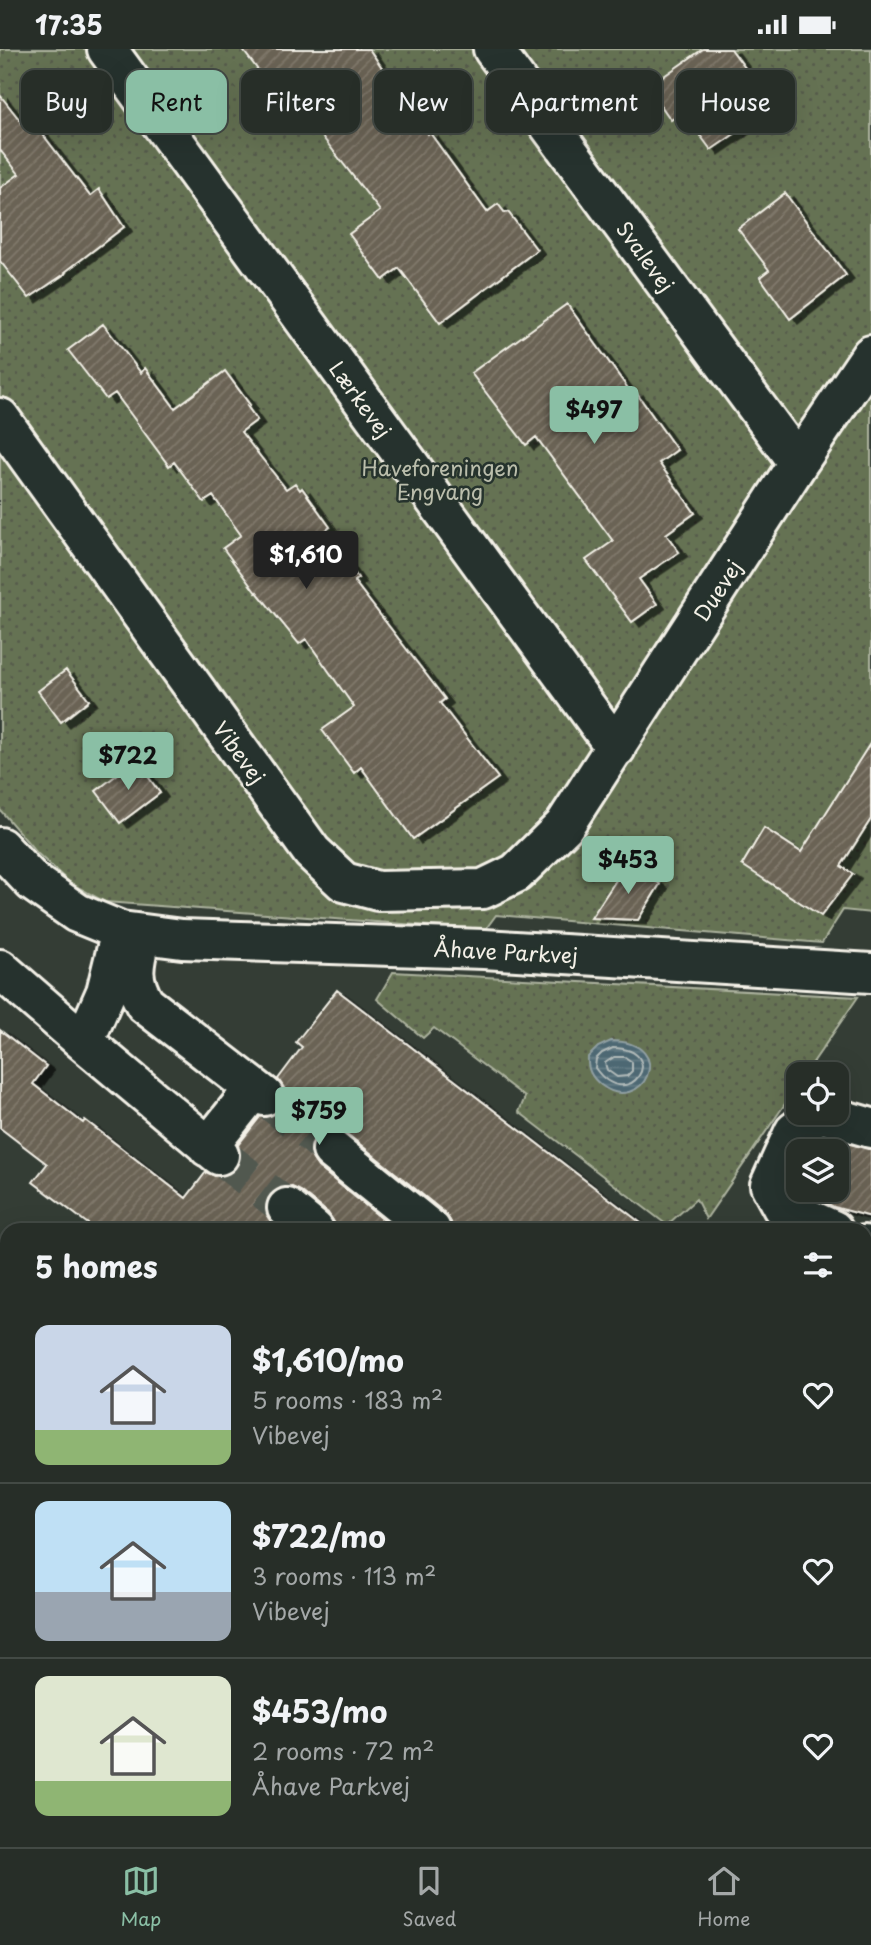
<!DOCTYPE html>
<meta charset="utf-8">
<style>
body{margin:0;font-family:"Playpen Sans",sans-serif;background:#2f3630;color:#f1f3f6;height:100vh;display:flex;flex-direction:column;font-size:26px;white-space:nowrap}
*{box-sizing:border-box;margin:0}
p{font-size:23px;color:#a4a8a8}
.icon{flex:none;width:38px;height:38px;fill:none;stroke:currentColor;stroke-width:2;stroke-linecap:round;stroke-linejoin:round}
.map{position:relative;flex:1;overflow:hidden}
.sheet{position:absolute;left:0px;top:1174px;width:872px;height:625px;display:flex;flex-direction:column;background:#272e28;border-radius:21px 21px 0 0;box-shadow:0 7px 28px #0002,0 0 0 2px #434a45}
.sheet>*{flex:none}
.guide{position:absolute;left:21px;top:21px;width:830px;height:63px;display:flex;gap:14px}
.tools{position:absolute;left:786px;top:1013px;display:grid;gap:14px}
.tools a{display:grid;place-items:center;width:63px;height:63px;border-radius:14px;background:#272e28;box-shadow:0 7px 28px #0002,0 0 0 2px #434a45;font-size:35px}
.price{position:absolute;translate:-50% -60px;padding:0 16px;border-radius:7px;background:#8abfa5;color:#111;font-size:23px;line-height:46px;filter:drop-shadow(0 2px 4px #0008)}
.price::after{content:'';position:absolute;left:50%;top:42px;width:21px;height:16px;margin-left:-10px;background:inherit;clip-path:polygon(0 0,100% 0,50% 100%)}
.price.selected{background:#222;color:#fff}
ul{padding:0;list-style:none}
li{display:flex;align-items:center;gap:21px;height:175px;padding:0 35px}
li+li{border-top:2px solid #434a45}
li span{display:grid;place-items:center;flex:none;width:196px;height:140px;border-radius:14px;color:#555}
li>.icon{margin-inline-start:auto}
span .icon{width:84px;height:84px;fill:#fffc;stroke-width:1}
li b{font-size:30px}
h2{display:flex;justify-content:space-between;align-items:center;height:84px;padding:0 35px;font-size:30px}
.tag{padding:0 24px;border-radius:14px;background:#272e28;box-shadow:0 7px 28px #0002,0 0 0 2px #434a45;font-size:24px;line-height:63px}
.tag.selected{background:#8abfa5;color:#111}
.status{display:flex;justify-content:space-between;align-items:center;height:49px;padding:0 35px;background:#272e28;direction:ltr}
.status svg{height:19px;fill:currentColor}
.tabs{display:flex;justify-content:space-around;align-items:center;height:98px;border-top:2px solid #434a45;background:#272e28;font-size:19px;color:#a4a8a8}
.tabs a{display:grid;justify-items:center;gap:4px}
.tabs .selected{color:#8abfa5}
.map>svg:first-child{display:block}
.grass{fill:url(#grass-dots);stroke:#acb29e;stroke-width:2}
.park{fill:url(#park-crowns);stroke:#acb29e;stroke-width:2}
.water{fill:url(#water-rules);stroke:#909fa2;stroke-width:2}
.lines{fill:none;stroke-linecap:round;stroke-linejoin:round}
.shore{stroke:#b1bab9;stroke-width:2}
.building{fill:url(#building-hatch);stroke:#f4f1e8;stroke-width:2;filter:url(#shadow)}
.minor-tunnel{stroke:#515850;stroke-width:38;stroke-dasharray:38 19;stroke-linecap:butt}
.minor-casing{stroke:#f4f1e8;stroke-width:44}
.major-casing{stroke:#f4f1e8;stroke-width:44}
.path{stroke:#f4f1e8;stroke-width:4.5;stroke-dasharray:7 5;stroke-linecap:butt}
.minor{stroke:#26332d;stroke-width:38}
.major{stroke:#726e59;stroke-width:38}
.labels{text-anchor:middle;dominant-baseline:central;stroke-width:5;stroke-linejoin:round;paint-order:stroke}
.street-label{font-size:21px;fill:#f4f1e8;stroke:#26332d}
.park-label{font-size:21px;fill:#bbbeac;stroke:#26332d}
</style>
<div class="status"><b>17:35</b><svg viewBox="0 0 49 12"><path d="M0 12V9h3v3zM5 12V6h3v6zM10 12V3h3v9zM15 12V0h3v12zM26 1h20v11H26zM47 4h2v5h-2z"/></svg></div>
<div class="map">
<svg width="871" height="1798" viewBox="0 0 871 1798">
<defs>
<pattern id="grass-dots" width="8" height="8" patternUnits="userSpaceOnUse" patternTransform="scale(1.75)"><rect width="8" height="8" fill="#657253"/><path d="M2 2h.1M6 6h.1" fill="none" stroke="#565b4c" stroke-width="1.8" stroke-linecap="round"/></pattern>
<pattern id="park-crowns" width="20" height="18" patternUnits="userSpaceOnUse" patternTransform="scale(1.75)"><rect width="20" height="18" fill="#657253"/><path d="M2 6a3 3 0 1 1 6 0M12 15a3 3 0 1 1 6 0" fill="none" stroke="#565b4c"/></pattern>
<pattern id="water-rules" width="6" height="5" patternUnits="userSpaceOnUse" patternTransform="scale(1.75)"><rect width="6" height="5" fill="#4d6873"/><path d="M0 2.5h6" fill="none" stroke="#677e87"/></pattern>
<pattern id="building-hatch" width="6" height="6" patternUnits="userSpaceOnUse" patternTransform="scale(1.75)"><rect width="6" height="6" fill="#6b6354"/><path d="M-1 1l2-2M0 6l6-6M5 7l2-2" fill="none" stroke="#817a6d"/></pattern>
<filter id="shadow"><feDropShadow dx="8" dy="4.5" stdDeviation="0" flood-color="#0009"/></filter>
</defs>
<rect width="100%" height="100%" fill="#343d35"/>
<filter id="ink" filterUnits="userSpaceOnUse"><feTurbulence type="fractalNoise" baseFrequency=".0143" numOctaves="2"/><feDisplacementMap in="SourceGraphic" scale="14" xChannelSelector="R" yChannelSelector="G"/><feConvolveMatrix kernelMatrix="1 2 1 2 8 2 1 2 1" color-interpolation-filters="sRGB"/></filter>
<g filter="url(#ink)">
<path class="grass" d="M0,0H871V864L843,861L822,894L496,866L485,881L105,853L70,834L37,804L0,761Z
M393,923L858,948L805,1025L798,1026V1036L706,1170L696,1150L667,1176L519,1063L525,1048L434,979L423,989L377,950Z"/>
<path class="park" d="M0,1649L7,1654V1710L0,1715Z
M50,1792H140L132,1798H43Z"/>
<path class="water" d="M611,992C680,993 642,1068 601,1036C591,1028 587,1020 588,1008L598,998Z"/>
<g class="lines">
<path class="shore" d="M613,999C671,1000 629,1067 595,1019L596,1010L602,1004Z
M614,1008H625L632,1013V1022L627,1027L617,1028L607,1021L605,1014Z"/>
</g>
<path class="building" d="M242,0H369L428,85L430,84L487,163L498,155L505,164L508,163L537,201L440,274L399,219L383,231L349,185L380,162L296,54L288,60Z
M703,0H731L774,58L711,101L683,63L671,71L648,38Z
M0,46L26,79L34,74L90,147L99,140L124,178L65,223L66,224L29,249L0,212V139L19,125L0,101Z
M785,144L846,226L790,270L760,228L769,221L738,180Z
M567,255L632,345L635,342L677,401L659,414L695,464L666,485L679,503L639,530L657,555L632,573L586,511L613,492L536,388L526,396L471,324Z
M103,275L141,324L145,319L175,359L225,322L250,356L247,357L257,371L241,383L286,440L295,434L300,441L302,439L330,478L324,483L358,529L354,532L445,650L440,654L498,729L413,790L361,718L354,724L322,681L354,658L306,590L299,595L257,543L256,544L223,499L241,486L213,447L204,453L174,413L169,417L115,344L106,350L68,301Z
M66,621L89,651L61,673L38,642Z
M871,693V770L841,817L853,825L821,867L742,816L764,779L801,803Z
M136,711L160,744L120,774L96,742Z
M628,813L660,835L638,871L591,869Z
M337,941L650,1181H452L451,1173L445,1164L346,1084L335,1079L324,1081L315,1088L310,1098L312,1109L318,1118L396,1181H335L334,1173L328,1164L301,1142L290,1137L280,1138L271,1145L266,1155L267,1167L280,1181H96L33,1133L47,1115L0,1079V981L46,1017L33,1035L83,1074L85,1071L186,1149L206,1123L215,1127H226L235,1121L241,1109L238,1096L260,1068L272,1067L282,1060L286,1049L284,1039L278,1030L302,998L296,993Z
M823,1088L871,1100V1168L834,1158L805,1144L806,1141H836V1102H817Z"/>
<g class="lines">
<path class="minor-tunnel" d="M264,1047L332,1101
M219,1106L287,1159"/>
<defs>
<path id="minor" d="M107,0L616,699
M493,0L798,414
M0,369L312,803L344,833L378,842L483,840L516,824L564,777L798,414L871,306
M0,798L33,833L77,864L121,882L182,890L484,900L871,924
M141,886C134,915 129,928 145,955L264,1047
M0,920L84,993L106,943L121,882
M84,993L219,1106
M819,1064L794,1083L770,1136L782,1158L833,1181
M819,1064L871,1079
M208,1098L254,1040
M332,1101L431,1181
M287,1159L314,1181
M864,1196L871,1199
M864,1421L871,1424
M0,1504L7,1509
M864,1648L871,1638
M414,1792L425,1798
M168,1798L175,1792
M868,1798L871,1792"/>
<path id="major" d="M0,1293L7,1298
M0,1394L7,1400
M588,1792L601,1798
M804,1792L823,1798"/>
</defs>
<use href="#minor" class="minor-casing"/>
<use href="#major" class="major-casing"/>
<path class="path" d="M0,1703L7,1704"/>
<use href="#minor" class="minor"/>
<use href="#major" class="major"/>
</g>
</g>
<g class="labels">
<g class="street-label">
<text transform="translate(646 207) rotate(54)">Svalevej</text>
<text transform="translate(361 350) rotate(54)">Lærkevej</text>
<text transform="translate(717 541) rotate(-57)">Duevej</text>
<text transform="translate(240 703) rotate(54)">Vibevej</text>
<text transform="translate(506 902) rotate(3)">Åhave Parkvej</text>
</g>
<g class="park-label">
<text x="440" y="418">Haveforeningen<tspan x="440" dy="24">Engvang</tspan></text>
</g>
</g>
</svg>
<div class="tools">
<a><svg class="icon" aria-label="locate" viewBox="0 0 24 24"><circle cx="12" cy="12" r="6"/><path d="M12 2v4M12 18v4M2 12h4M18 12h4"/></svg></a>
<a><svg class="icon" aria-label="layers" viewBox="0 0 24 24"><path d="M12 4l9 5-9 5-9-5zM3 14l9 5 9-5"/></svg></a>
</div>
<b class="price" style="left:594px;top:397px">$497</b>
<b class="price selected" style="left:306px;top:542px">$1,610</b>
<b class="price" style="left:128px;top:743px">$722</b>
<b class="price" style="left:628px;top:847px">$453</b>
<b class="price" style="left:319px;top:1098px">$759</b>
<div class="guide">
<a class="tag">Buy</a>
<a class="tag selected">Rent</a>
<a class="tag">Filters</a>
<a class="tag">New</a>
<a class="tag">Apartment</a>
<a class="tag">House</a>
</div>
<section class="sheet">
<h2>5 homes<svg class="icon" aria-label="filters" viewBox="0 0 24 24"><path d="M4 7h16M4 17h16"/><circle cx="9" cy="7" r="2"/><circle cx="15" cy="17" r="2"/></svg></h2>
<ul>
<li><span style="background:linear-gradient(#c9d6e8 75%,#8fb573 0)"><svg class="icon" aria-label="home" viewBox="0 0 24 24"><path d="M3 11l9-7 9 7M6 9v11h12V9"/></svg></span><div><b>$1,610/mo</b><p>5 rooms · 183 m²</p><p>Vibevej</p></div><svg class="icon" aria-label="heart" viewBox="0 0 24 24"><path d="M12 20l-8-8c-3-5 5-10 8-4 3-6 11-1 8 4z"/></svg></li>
<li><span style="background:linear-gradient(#bfe0f5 65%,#9aa5b1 0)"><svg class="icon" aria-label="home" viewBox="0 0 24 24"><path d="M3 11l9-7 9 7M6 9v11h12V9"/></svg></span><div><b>$722/mo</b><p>3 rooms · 113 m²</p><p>Vibevej</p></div><svg class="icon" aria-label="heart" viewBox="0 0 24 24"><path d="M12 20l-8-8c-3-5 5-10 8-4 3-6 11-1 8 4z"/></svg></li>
<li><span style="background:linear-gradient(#dfe7d0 75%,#8fb573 0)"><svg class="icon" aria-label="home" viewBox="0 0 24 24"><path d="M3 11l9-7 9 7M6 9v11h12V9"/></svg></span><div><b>$453/mo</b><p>2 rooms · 72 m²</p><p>Åhave Parkvej</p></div><svg class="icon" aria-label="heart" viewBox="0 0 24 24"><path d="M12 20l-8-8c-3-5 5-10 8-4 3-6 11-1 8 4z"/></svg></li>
</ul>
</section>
</div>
<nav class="tabs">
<a class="selected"><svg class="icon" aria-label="map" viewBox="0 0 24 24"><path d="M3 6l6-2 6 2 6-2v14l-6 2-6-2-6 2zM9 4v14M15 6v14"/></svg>Map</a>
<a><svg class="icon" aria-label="saved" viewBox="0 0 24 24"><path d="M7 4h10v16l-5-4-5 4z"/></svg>Saved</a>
<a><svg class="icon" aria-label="home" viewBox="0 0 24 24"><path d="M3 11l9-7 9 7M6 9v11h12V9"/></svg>Home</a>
</nav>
